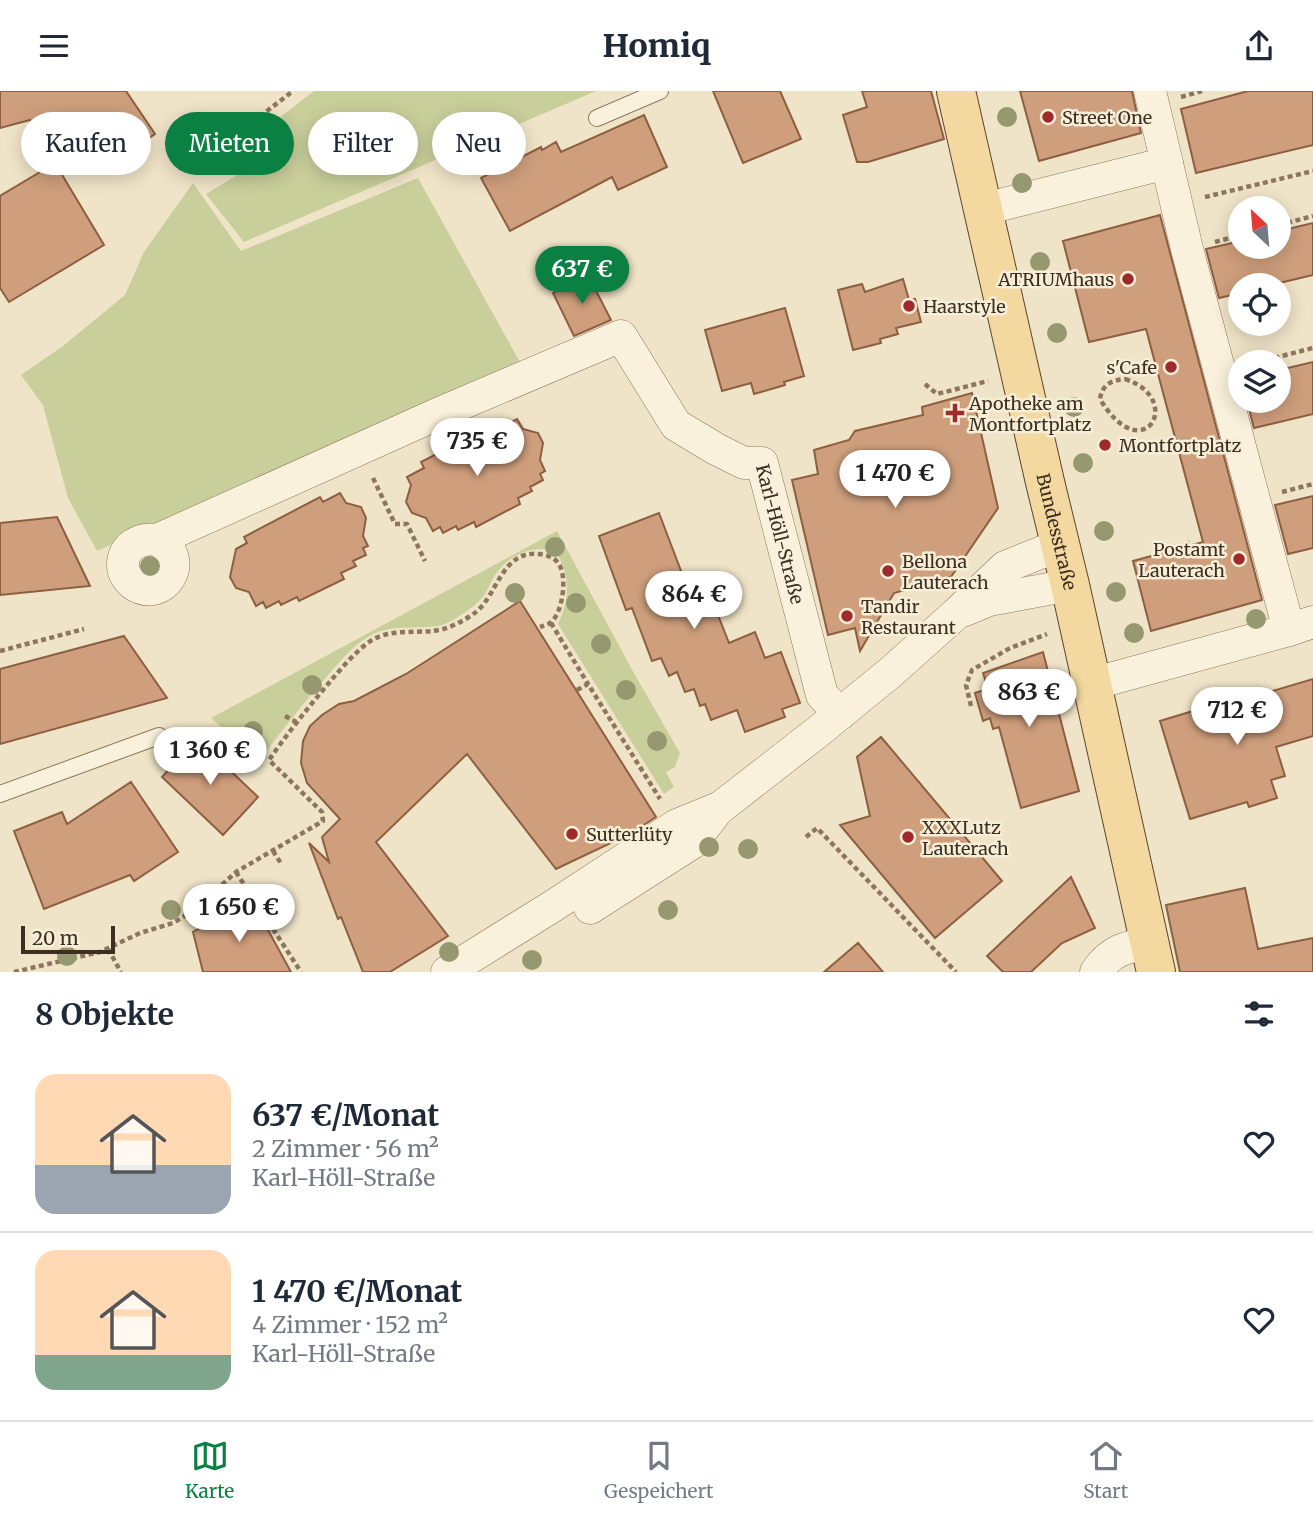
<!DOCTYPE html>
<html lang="de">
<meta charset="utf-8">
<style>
body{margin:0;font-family:Merriweather,serif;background:#f6f6f7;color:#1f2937;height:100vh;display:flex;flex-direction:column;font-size:26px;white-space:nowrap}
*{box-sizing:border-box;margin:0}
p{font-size:23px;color:#747a83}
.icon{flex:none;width:38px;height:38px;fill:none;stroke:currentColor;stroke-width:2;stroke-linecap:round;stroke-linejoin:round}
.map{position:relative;height:881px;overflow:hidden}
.panel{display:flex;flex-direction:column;background:#fff;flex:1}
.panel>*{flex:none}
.top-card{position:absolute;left:21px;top:21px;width:700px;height:63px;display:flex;gap:14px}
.needle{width:46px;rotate:334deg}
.controls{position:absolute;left:1228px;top:105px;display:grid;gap:14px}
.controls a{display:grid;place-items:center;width:63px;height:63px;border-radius:50%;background:#fff;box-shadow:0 4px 18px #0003;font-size:35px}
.scale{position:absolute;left:21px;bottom:18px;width:94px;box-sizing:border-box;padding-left:7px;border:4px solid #3d2e20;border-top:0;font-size:19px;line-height:24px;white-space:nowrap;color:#3d2e20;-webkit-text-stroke:5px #f7eed8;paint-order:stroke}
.price{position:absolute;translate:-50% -60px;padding:0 16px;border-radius:24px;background:#fff;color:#222;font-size:23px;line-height:46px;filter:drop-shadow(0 2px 4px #0008)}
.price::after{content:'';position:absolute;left:50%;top:42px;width:21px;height:16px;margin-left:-10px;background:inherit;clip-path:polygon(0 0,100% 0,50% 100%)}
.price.selected{background:#0b8043;color:#fff}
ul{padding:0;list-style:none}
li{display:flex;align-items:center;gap:21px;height:175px;padding:0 35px}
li+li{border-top:2px solid #e0e1e3}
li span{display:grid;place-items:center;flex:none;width:196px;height:140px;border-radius:21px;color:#555}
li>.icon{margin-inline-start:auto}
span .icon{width:84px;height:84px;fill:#fffc;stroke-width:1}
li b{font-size:30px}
h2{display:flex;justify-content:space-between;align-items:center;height:84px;padding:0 35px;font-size:30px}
.tag{padding:0 24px;border-radius:32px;background:#fff;box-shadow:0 4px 18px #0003;font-size:24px;line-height:63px}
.tag.selected{background:#0b8043;color:#fff}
header{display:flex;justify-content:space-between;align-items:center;height:91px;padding:0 35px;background:#fff;font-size:32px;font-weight:800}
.tabs{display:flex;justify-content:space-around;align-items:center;height:98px;border-top:2px solid #e0e1e3;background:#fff;font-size:19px;color:#747a83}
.tabs a{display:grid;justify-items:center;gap:4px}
.tabs .selected{color:#0b8043}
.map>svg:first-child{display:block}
.green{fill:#c9cf9b}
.building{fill:#cf9f7d;stroke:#8d5f41;stroke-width:2}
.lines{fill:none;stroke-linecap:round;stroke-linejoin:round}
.lane-casing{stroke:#8d765c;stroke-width:18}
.street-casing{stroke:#8d765c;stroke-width:33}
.primary-casing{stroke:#5b4430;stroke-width:40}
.path{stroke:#8d765c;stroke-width:4.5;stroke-dasharray:5 3.5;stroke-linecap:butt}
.lane{stroke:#faf1dc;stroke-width:16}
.street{stroke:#faf1dc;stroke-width:32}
.primary{stroke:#f3d9a0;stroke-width:38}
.tree{fill:#96986f}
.poi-dot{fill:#9e2a2b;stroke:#f7eed8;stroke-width:2.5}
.labels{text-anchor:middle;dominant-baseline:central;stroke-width:5;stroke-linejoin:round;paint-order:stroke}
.poi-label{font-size:18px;fill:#3d2e20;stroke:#f7eed8;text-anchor:start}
.street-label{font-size:18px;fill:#3d2e20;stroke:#f7eed8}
</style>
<header><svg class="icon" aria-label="menu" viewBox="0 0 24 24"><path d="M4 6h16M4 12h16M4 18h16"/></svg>Homiq<svg class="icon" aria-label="share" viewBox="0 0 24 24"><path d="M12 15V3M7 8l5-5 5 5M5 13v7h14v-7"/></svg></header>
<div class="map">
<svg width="1313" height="881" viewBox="0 0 1313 881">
<rect width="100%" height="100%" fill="#f0e4c8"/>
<path class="green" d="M314,0H596L244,151L206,103L249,77L238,59Z
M418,87L521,273L97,460L68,407L43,314L21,284L63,255L125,204L144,161L193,92L241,160Z
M557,440L635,584L680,662L675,676L666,681L674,696L664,703L558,533C570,508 571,483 555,460C530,454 510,463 495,484C491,490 489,497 485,503C479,512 470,518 461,524C454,529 445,534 437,535C418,538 397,534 378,541C355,550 339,572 323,590C300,616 279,643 259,670L211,627Z"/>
<path class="building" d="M0,0H126L155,43L127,62L106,31L48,63L30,29L0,37Z
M713,0H780L801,48L743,72Z
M862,0H931L944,48L868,71H857L843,24L867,16Z
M1020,0H1132L1141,42L1039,70Z
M1248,0H1313V54L1196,82L1181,18Z
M644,24L667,76L618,99L612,86L510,140L481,87L541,56L542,59L556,51L561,61Z
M55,72L104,154L9,211L0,197V105Z
M1160,124L1262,509L1151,540L1133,470L1203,451L1146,238L1089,251L1063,150Z
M1313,132V184L1271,194H1241V202L1219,207L1206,158L1241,150V156H1279V140Z
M588,184L611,229L574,245L553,202Z
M903,188L909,209L915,208L921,231L896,237L898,243L880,248L881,252L853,259L838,199L862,193L865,201Z
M785,217L804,285L784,291L785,294L754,303L751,292L722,300L705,239Z
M1313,271V323L1254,337L1247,310H1279V279Z
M972,302L998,417L951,486L894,502L860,560L855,537L828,544L792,389L818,383L814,359L849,349L855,340L923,324L922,316Z
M517,328L523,338L538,342L543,352L540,369L545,380L540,383L543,389L530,396L532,400L518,407L520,413L476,436L474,431L458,439L456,435L443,442L440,436L433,440L426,427L412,422L406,411L411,394L407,386L424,377L421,371L497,332L500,337Z
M340,402L346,412L361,416L366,427L363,445L368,455L363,457L366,464L353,470L356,475L341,482L344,488L299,510L297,506L281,514L279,510L266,517L263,511L256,515L249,501L236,497L230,486L236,458L247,452L244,446L320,406L323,411Z
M1313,405V457L1288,463L1275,414Z
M659,422L686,493L691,491L701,519L714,514L729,552L755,541L765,567L781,561L800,612L782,618L785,626L745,641L737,619L711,629L705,613L700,615L694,598L685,601L677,581L669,585L661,567L652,570L632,517L626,519L599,445Z
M57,426L90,495L0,504V432Z
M520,510L656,726L630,743L556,778L467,663L376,751L448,845L390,881H363L341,826L338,828L309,752L329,771L322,746L340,728L307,692L301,672L303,650L310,635L322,624L339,613L354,610L406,583Z
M124,545L167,607L0,653V578Z
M1043,561L1079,700L1021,717L999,636L993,638L990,627L983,630L975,602L988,598L983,582Z
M1313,588V645L1276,656L1285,685L1271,689L1277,707L1249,716L1247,711L1190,728L1160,630L1265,598L1266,602Z
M881,646L1002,790L935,847L840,734L870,725L857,666Z
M197,648L258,706L223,744L162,686Z
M131,691L178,761L134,790L130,784L44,818L14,740L62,721L67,733Z
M1071,786L1095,837L1062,852L1031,881H1003L987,865Z
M1245,797L1258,858L1313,847V881H1180L1166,814Z
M251,808L291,881H203L193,841Z
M858,852L883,881H824Z"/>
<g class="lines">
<defs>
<path id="lane" d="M597,27L660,0
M0,703L159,645"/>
<g id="street">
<path d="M1150,0L1187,158L1289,539"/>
<path d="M984,118L1167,72"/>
<path id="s1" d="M157,449C193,468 163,514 133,493C128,489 123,482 123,475C122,456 140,446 157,449L442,321L621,245L676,334L716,358L744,372H762L822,604L840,623"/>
<path d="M965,519L989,509L1070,494"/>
<path d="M1092,593L1289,539L1313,531"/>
<path d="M590,817L692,752L719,717"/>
<path d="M447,881L553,815L677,734L721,716L820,639L891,581L957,522L1005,476L1060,454"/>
<path d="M1096,881C1110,860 1125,856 1149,852"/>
</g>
<g id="primary">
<path id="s2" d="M956,0L1045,391L1070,494L1156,881"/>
</g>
</defs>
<use href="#lane" class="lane-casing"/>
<use href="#street" class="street-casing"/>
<use href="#primary" class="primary-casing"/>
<path class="path" d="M1181,6L1202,0
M198,31L219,57L293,0
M1205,106L1313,80
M1279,134L1313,125
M1215,151L1241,144
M1258,271L1313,257
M1125,288C1186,308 1143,380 1100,308C1102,294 1111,289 1125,288Z
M925,293L937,303L988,290
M373,387L395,433H407L425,470
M1282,401L1313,393
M1187,450L1188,455
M551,532L588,593
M0,560L84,538
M577,599L588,593L660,708
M971,615L966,594L972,579L1010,557L1047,543
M285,625L296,631
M806,746L817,737L956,881
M273,760L282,774
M236,781L301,881
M263,823L277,817
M108,858L121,881
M14,881L100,861L140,842L173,832L193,820L236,781L323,730L322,721L269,669C287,643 307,618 328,593C340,579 354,562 369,551C387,538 412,542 432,540C447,539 464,530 476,521C498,503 502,459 539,463C546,464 554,466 558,472C568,484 563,523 550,532C547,534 543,535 540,536"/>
<use href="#lane" class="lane"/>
<use href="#street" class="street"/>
<use href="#primary" class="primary"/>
</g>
<g class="tree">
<circle cx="1007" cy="26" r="10"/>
<circle cx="1022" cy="92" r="10"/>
<circle cx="1040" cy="171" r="10"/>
<circle cx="1057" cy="242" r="10"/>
<circle cx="1074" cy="316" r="10"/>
<circle cx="1083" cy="372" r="10"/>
<circle cx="1104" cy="440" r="10"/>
<circle cx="555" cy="456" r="10"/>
<circle cx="150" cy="475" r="10"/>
<circle cx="1116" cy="501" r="10"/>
<circle cx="515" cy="502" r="10"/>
<circle cx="576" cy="512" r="10"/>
<circle cx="1256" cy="528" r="10"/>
<circle cx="1134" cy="542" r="10"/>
<circle cx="601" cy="553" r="10"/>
<circle cx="312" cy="594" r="10"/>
<circle cx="626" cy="599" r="10"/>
<circle cx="253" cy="640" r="10"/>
<circle cx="657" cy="650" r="10"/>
<circle cx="709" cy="756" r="10"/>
<circle cx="748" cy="758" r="10"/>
<circle cx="171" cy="819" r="10"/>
<circle cx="668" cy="819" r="10"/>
<circle cx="449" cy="861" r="10"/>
<circle cx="67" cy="865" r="10"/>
<circle cx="532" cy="869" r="10"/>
</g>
<g class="poi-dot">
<circle cx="1048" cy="26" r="7"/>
<circle cx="1128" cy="188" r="7"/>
<circle cx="909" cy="215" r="7"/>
<circle cx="1171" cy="276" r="7"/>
<path d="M951.5 311.5h7v7h7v7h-7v7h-7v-7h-7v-7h7z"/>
<circle cx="1105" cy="354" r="7"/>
<circle cx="1239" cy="468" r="7"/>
<circle cx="888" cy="480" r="7"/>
<circle cx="847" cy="525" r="7"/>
<circle cx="572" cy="743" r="7"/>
<circle cx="908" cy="746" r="7"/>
</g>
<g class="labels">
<g class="poi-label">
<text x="1062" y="26">Street One</text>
<text x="1114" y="188" text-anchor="end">ATRIUMhaus</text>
<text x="923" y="215">Haarstyle</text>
<text x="1157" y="276" text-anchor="end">s'Cafe</text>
<text x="969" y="312">Apotheke am<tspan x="969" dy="21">Montfortplatz</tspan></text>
<text x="1119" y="354">Montfortplatz</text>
<text x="1225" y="458" text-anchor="end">Postamt<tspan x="1225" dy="21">Lauterach</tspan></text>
<text x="902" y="470">Bellona<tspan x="902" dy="21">Lauterach</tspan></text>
<text x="861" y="515">Tandir<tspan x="861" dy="21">Restaurant</tspan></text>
<text x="922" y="736">XXXLutz<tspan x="922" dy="21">Lauterach</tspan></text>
<text x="586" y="743">Sutterlüty</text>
</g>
<g class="street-label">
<text stroke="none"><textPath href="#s2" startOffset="452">Bundesstraße</textPath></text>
<text stroke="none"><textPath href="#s1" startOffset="938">Karl-Höll-Straße</textPath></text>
</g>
</g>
</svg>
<div class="controls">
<a><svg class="needle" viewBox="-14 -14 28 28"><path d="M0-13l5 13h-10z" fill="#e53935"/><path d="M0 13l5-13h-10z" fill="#747a83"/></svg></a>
<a><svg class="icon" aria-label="locate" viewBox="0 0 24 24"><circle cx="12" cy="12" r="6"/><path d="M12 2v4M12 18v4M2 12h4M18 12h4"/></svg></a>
<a><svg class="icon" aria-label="layers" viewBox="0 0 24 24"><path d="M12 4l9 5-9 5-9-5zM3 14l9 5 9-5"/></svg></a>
</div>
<div class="scale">20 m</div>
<b class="price selected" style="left:582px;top:215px">637 €</b>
<b class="price" style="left:477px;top:387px">735 €</b>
<b class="price" style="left:895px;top:419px">1 470 €</b>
<b class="price" style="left:694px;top:540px">864 €</b>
<b class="price" style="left:1029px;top:638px">863 €</b>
<b class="price" style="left:1237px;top:656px">712 €</b>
<b class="price" style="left:210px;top:696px">1 360 €</b>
<b class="price" style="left:239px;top:853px">1 650 €</b>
<div class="top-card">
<a class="tag">Kaufen</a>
<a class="tag selected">Mieten</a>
<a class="tag">Filter</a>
<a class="tag">Neu</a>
</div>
</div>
<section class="panel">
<h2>8 Objekte<svg class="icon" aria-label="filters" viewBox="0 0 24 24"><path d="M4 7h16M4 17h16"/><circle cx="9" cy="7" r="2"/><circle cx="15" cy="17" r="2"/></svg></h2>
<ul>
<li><span style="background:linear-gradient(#ffd9b3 65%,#9aa5b1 0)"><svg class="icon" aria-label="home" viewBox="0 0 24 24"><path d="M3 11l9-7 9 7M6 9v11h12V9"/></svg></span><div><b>637 €/Monat</b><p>2 Zimmer · 56 m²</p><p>Karl-Höll-Straße</p></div><svg class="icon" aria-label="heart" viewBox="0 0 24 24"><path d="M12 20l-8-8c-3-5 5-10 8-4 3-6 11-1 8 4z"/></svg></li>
<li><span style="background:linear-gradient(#ffd9b3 75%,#7fa58c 0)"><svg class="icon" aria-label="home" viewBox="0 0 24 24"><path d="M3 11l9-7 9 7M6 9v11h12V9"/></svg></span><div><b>1 470 €/Monat</b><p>4 Zimmer · 152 m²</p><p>Karl-Höll-Straße</p></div><svg class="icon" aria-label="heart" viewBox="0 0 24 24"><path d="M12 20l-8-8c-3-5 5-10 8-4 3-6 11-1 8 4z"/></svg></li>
</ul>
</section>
<nav class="tabs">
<a class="selected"><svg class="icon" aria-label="map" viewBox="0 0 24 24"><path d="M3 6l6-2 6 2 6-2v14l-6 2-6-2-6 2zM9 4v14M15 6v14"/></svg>Karte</a>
<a><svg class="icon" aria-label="saved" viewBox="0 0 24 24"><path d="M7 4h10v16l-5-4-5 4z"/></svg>Gespeichert</a>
<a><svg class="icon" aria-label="home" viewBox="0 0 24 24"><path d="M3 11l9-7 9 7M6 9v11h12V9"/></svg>Start</a>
</nav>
